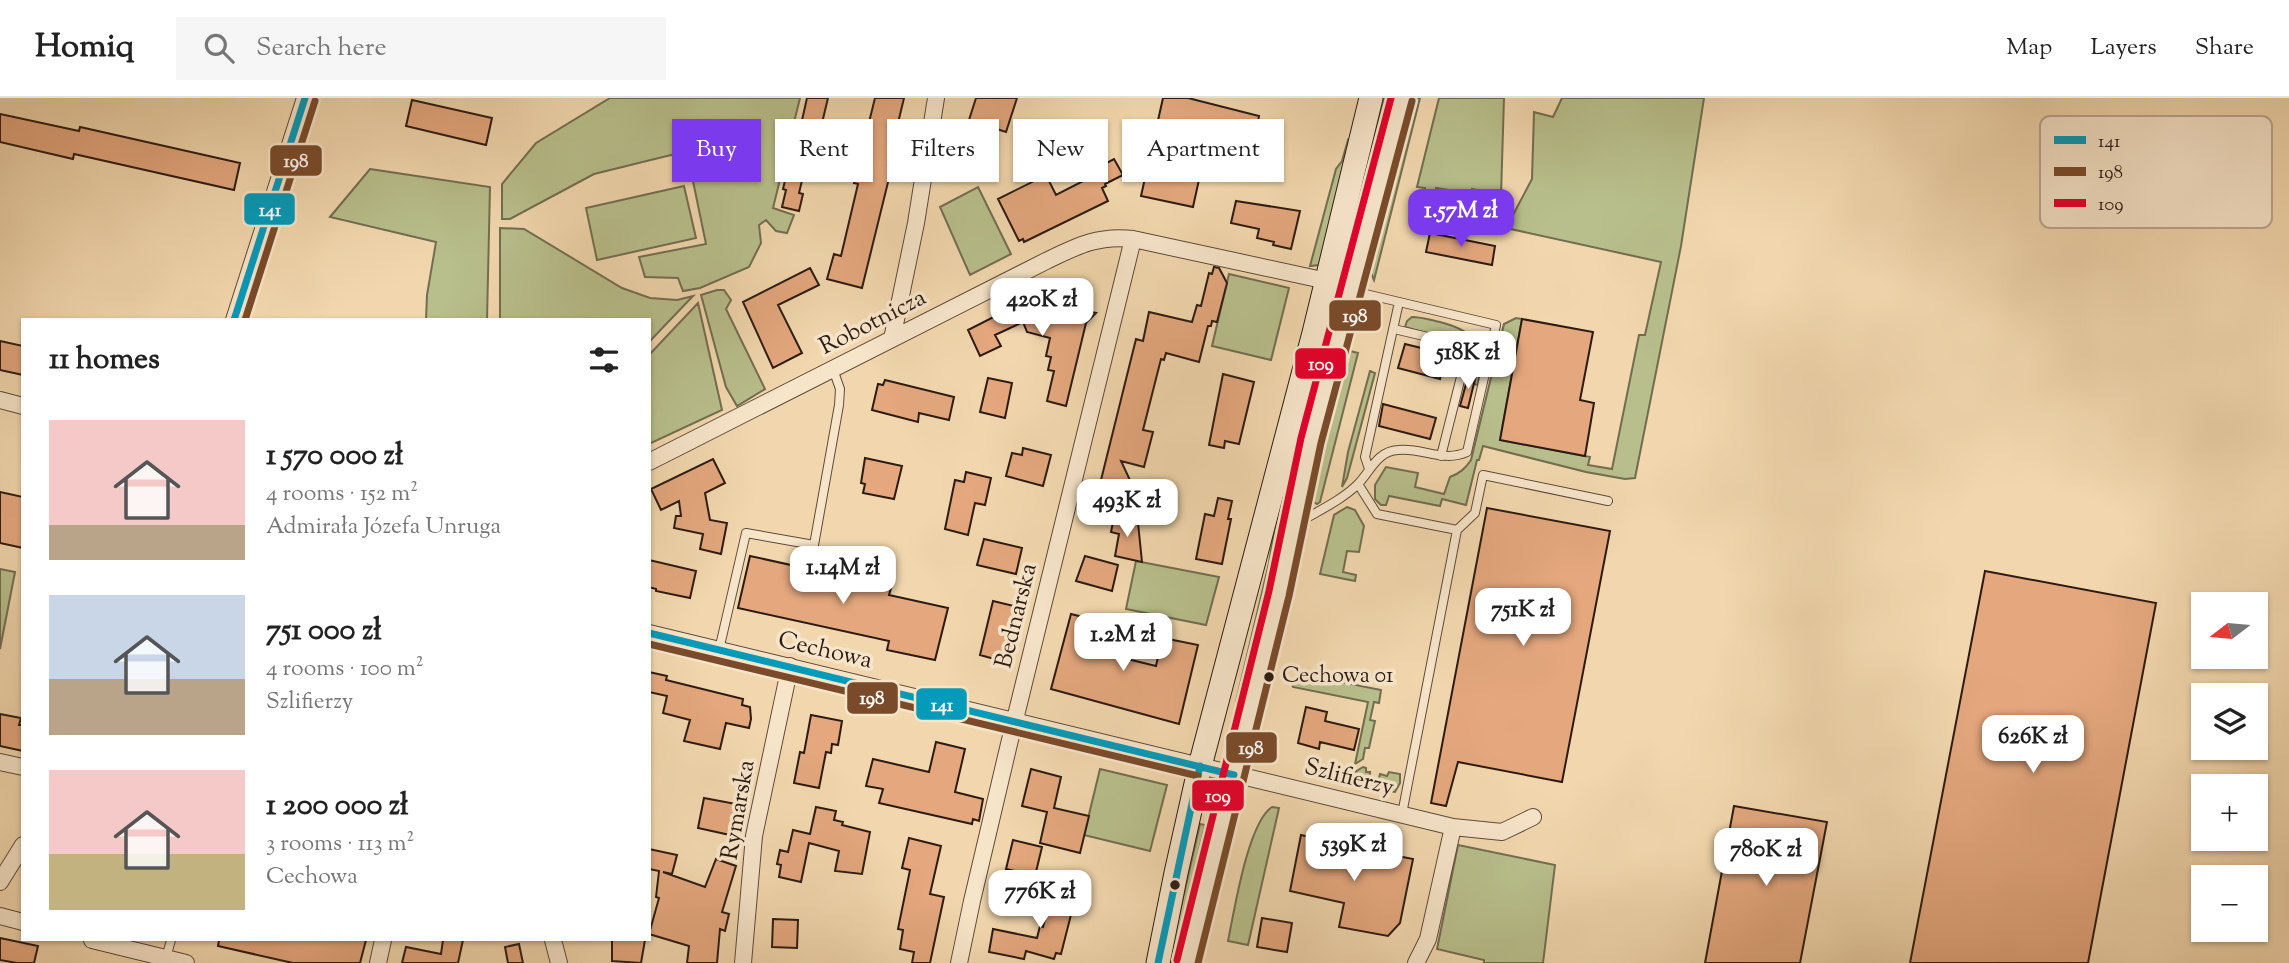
<!DOCTYPE html>
<meta charset="utf-8">
<style>
body{margin:0;font-family:"Sorts Mill Goudy",serif;background:#f6f6f6;color:#222;height:100vh;display:flex;flex-direction:column;font-size:26px;white-space:nowrap}
*{box-sizing:border-box;margin:0}
p{font-size:23px;color:#767676}
.icon{flex:none;width:38px;height:38px;fill:none;stroke:currentColor;stroke-width:2;stroke-linecap:round;stroke-linejoin:round}
.map{position:relative;flex:1;overflow:hidden}
.side{position:absolute;left:21px;top:220px;width:630px;height:623px;display:flex;flex-direction:column;background:#fff;border-radius:0px;box-shadow:0 2px 5px #0004}
.side>*{flex:none}
.hud{position:absolute;left:672px;top:21px;width:665px;height:63px;display:flex;gap:14px}
.needle{width:46px;rotate:254deg}
.tools{position:absolute;left:2191px;top:494px;display:grid;gap:14px}
.tools a{display:grid;place-items:center;width:77px;height:77px;border-radius:0px;background:#fff;box-shadow:0 2px 5px #0004;font-size:35px}
.price{position:absolute;translate:-50% -60px;padding:0 16px;border-radius:14px;background:#fff;color:#222;font-size:23px;line-height:46px;filter:drop-shadow(0 2px 4px #0008)}
.price::after{content:'';position:absolute;left:50%;top:42px;width:21px;height:16px;margin-left:-10px;background:inherit;clip-path:polygon(0 0,100% 0,50% 100%)}
.price.selected{background:#7c3aed;color:#fff}
ul{padding:0;list-style:none}
li{display:flex;align-items:center;gap:21px;height:175px;padding:0 28px}
li span{display:grid;place-items:center;flex:none;width:196px;height:140px;border-radius:0px;color:#555}
li>.icon{margin-inline-start:auto}
span .icon{width:84px;height:84px;fill:#fffc;stroke-width:1}
li b{font-size:30px}
h2{display:flex;justify-content:space-between;align-items:center;height:84px;padding:0 28px;font-size:30px}
.chip{padding:0 24px;border-radius:0px;background:#fff;box-shadow:0 2px 5px #0004;font-size:24px;line-height:63px}
.chip.selected{background:#7c3aed;color:#fff}
header{display:flex;align-items:center;gap:42px;box-sizing:border-box;height:98px;padding:0 35px;background:#fff;border-bottom:2px solid #e0e0e0}
header strong{font-size:33px}
nav{display:flex;gap:38px;margin-inline-start:auto;font-size:24px}
.search{width:490px;height:63px;background:#f6f6f6;display:flex;align-items:center;gap:18px;box-sizing:border-box;padding:0 24px;border-radius:0px;color:#767676;font-size:26px}
.map>svg:first-child{display:block}
.green{fill:#b8bf8c;stroke:#726d50;stroke-width:2}
.building{fill:#e4a77e;stroke:#2c1b13;stroke-width:2}
.lines{fill:none;stroke-linecap:round;stroke-linejoin:round}
.lane-casing{stroke:#5e4a3a;stroke-width:10}
.street-casing{stroke:#5e4a3a;stroke-width:18}
.secondary-casing{stroke:#2c1b13;stroke-width:25}
.lane{stroke:#f7e5ca;stroke-width:8}
.street{stroke:#f7e5ca;stroke-width:16}
.secondary{stroke:#f7e5ca;stroke-width:23}
.bus-1-casing{stroke:#f7e5ca;stroke-width:12}
.bus-2-casing{stroke:#f7e5ca;stroke-width:12}
.bus-3-casing{stroke:#f7e5ca;stroke-width:12}
.bus-1{stroke:#049bbb;stroke-width:7}
.bus-2{stroke:#7a4b2a;stroke-width:7}
.bus-3{stroke:#e4002b;stroke-width:7}
.bus-dot{fill:#2c1b13;stroke:#f7e5ca;stroke-width:2.5}
.labels{text-anchor:middle;dominant-baseline:central;stroke-width:7;stroke-linejoin:round;paint-order:stroke}
.bus-label{font-size:22px;fill:#2c1b13;stroke:#f7e5ca;text-anchor:start}
.street-label{font-size:24px;fill:#2c1b13;stroke:#f7e5ca}
.key{fill:#f7e5ca;stroke:#baa893;stroke-width:2}
.key-label{font-size:19px;fill:#2c1b13}
.line-badge{stroke:#f7e5ca;stroke-width:2.5}
.badge-label{font-size:19px;text-anchor:middle;font-weight:bold;fill:#fff}
</style>
<header>
<strong>Homiq</strong>
<div class="search"><svg class="icon" aria-label="search" viewBox="0 0 24 24"><circle cx="10" cy="10" r="6"/><path d="M15 15l6 6"/></svg>Search here</div>
<nav><a>Map</a><a>Layers</a><a>Share</a></nav>
</header>
<div class="map">
<svg width="2289" height="865" viewBox="0 0 2289 865">
<rect width="100%" height="100%" fill="#f2d7ae"/>
<filter id="stains"><feTurbulence type="fractalNoise" baseFrequency=".00286" numOctaves="4"/><feColorMatrix values="0 0 0 0 .2 0 0 0 0 .09 0 0 0 0 .02 0 0 0 .5 -.17"/></filter>
<radialGradient id="worn" r=".72"><stop offset=".6" stop-color="#630" stop-opacity="0"/><stop offset="1" stop-color="#630" stop-opacity=".3"/></radialGradient>
<path class="green" d="M610,0H800L773,110L794,117L787,135L776,133L766,122L759,127L761,145L749,169L700,190L683,193L678,180L645,179L639,159L706,146L688,59L671,57L594,76L510,121H502V86L536,45Z
M1384,0H1390L1331,228L1325,226Z
M1412,0H1420L1374,182L1369,170Z
M1439,0H1504L1501,97L1472,91L1468,107L1447,102L1449,92L1436,90L1434,100L1424,98L1425,90L1417,89Z
M1562,0H1704L1681,148L1635,380L1625,381L1586,374L1483,348L1479,362H1477L1466,407L1442,401L1440,408L1389,398L1386,407H1381L1375,401V387L1386,369L1418,375L1415,389L1444,396L1450,379C1460,375 1465,371 1471,362L1504,226L1516,220L1522,221L1500,342L1590,359L1588,367L1612,371L1639,237H1645L1661,164L1506,130L1532,81L1534,14L1553,19Z
M1348,42L1351,46L1319,167L1310,168L1336,71L1342,63Z
M370,71L490,89L487,222H426L427,197L436,144L330,119Z
M684,88L696,140L597,162L586,110Z
M978,89L1011,156L970,177L940,109Z
M500,130L524,131L622,190L650,200L677,202L693,198L649,244V222H500Z
M1229,176L1289,190L1271,262L1212,248Z
M717,192H724L731,202L726,211L765,291L737,308L726,289L701,197Z
M698,205L722,312L649,346V257Z
M1412,219C1422,219 1431,222 1440,224C1479,234 1484,248 1478,287L1474,286L1475,277L1468,275C1471,261 1472,255 1461,245L1405,229L1407,223Z
M1318,251L1325,253L1243,605L1236,604L1269,465L1278,408Z
M1346,252L1358,255L1320,404L1317,406L1310,402L1322,339L1324,338Z
M1370,273L1375,275L1347,380L1342,389L1348,354Z
M1347,409L1355,412L1364,428L1359,454L1347,453L1343,474L1356,477L1355,483L1320,476L1334,417Z
M1136,463L1219,479L1206,527L1126,511Z
M0,471L15,474L0,551Z
M1306,577L1381,592L1379,605L1374,604L1370,622L1375,623L1369,650H1365L1363,661L1355,666L1368,604L1293,589L1292,585Z
M1363,669L1366,670V674H1370L1369,683L1378,684L1380,676L1387,678L1389,674L1400,676V685L1395,694L1353,687L1347,679Z
M1100,671L1167,687L1150,753L1084,737Z
M1272,709L1279,710L1248,847L1228,843C1234,814 1248,724 1272,709Z
M1200,726L1205,727L1173,865H1168Z
M1458,747L1555,767L1543,865H1484V862L1437,851Z"/>
<path class="building" d="M807,0H828L817,46H815L811,63L807,62L799,95L803,96L799,113L782,109L786,92L783,91L791,57L794,58Z
M875,0H904L888,67L892,68L862,190L827,181L834,156L841,158L858,86L854,85Z
M976,0H1017L1006,34L969,22Z
M1163,0H1188L1259,18L1254,47L1209,36L1193,109L1141,98Z
M412,2L492,20L486,47L406,28Z
M0,16L79,33L80,29L240,65L234,92L74,56L73,61L0,44Z
M1114,61L1123,77L1105,86L1106,88L1102,90L1108,103L1024,144L1023,141L1019,143L998,101L1046,77L1056,97L1099,75L1097,70Z
M1236,103L1300,113L1291,151L1273,147L1274,144L1257,140L1259,131L1231,125Z
M1430,135L1495,148L1492,167L1426,154Z
M1214,169L1219,170L1227,185L1217,224L1212,223L1211,228H1208L1199,264L1166,255L1164,262L1161,261L1143,332L1153,334L1144,369L1121,363L1136,395L1114,401L1100,398L1102,391L1099,390L1136,241L1143,243L1149,214L1192,224L1197,207L1201,208L1209,175L1212,176Z
M810,170L819,187L778,207L802,255L773,270L743,204Z
M1041,195L1047,206L1074,213L1075,211L1096,215L1086,225L1066,308L1047,303L1054,273L1048,272L1051,259L1046,258L1050,240L1027,234L1023,224L995,237L1001,248L980,258L968,232Z
M1522,221L1593,234L1580,302L1594,305L1585,358L1500,342Z
M0,243L23,248V277L0,272Z
M1405,246L1446,256L1440,281L1398,270Z
M1469,275L1476,277L1468,310L1460,308Z
M1223,276L1254,284L1239,346L1225,343L1224,350L1209,347Z
M988,280L1012,285L1005,320L980,314Z
M885,282L954,299L949,322L919,315L918,324L872,312L878,286L883,287Z
M1383,306L1436,320L1430,341L1379,328Z
M1023,350L1051,357L1043,388L1006,378L1012,355L1022,357Z
M865,360L902,368L894,401L863,395L865,386L861,385Z
M713,361L725,385L705,395L710,422L727,425L721,456L700,451L703,436L674,430L676,418H681L679,403L661,412L651,391Z
M966,374L991,380L985,407L975,405L968,437L945,431L955,382L964,384Z
M0,394L23,399V450L0,445Z
M1218,400L1232,403L1228,421H1231L1222,466L1196,461L1205,416L1214,418Z
M1487,410L1610,433L1562,684L1458,664L1446,708L1431,705Z
M1114,419L1138,425L1142,464L1115,458L1119,436L1111,434Z
M984,441L1022,450L1016,476L977,467Z
M750,458L886,488L891,490L889,497L948,510L935,562L887,552L889,543L738,510Z
M1085,458L1118,467L1112,493L1076,483Z
M649,462L696,473L690,500L656,493V491L649,489Z
M1985,473L2156,505L2088,865H1910Z
M993,503L1018,509L1006,557L999,555L998,562L980,557Z
M1071,516L1110,526L1103,555L1156,568L1159,554L1165,555L1168,541L1198,547L1179,626L1051,591Z
M649,574L667,578L666,582L743,601L742,607L750,609L751,621L749,630L726,625L720,651L684,643L690,622L663,615L667,598L649,594Z
M1306,609L1327,614L1325,623L1359,631L1354,652L1320,644L1319,651L1298,645Z
M0,616L21,620L19,627H23V653L0,648Z
M811,617L842,623L838,647L832,646L831,655L826,654L819,690L794,685L800,654L804,655Z
M936,644L965,651L955,694L983,701L979,723L973,721L972,726L879,705L883,691L866,688L873,661L929,674Z
M1031,671L1061,679L1054,710L1089,718L1080,755L1040,745L1047,714L1022,708Z
M704,700L736,706L730,737L698,730Z
M1734,708L1827,724L1800,865H1705Z
M816,709L836,713L834,722L843,724L842,727L870,734L862,776L835,773L839,753L809,745L801,784L779,779L781,767L777,766L780,752L788,754L793,732L810,736Z
M1301,737L1331,744V745L1413,761L1400,825L1388,838L1339,829L1344,805L1290,793Z
M909,740L941,748L930,796L944,799L930,865H912L914,854L900,851L903,832L898,831L910,772L902,770Z
M1013,742L1042,749L1035,778L1006,771Z
M649,751L677,757L672,776L663,774L705,789L716,761L736,768L722,814L729,816L725,833L720,831L717,865H687L689,848L649,836L659,800L656,799L659,773L649,771Z
M1055,783L1072,787L1068,803L1074,805L1061,856L1056,855L1054,861L1026,853L1024,861L989,854L993,831L1037,840L1040,828L1043,829Z
M1262,820L1292,825L1287,854L1257,849Z
M773,821L798,822L797,850L772,849Z
M0,840L38,848L34,865H17L0,862Z
M219,842H366L360,865H293L218,848Z
M443,842H463L458,865H402L406,849L441,856Z
M612,842H645L641,865L612,863Z
M519,846L523,865H508L505,849Z"/>
<g class="lines">
<defs>
<path id="lane" d="M1394,231L1449,244L1463,253L1465,263L1441,358
M1369,371L1365,359L1399,204
M1358,386L1377,416L1457,432L1402,716
M1298,425C1318,413 1342,402 1358,386C1370,374 1377,353 1398,352C1422,349 1443,365 1467,354L1496,227L1353,193
M1457,432L1475,415L1483,377L1608,403
M719,552L746,435L814,447L839,307L840,291L833,271
M166,860L171,842"/>
<path id="street" d="M234,222L305,0
M892,241L916,125L936,0
M0,302L23,308
M649,364L1046,163C1077,148 1098,137 1133,141L1327,183
M649,535L1453,729L1502,734L1533,719
M0,664L23,669
M0,784L23,747
M0,818L23,824
M92,842L186,865
M553,842L559,865
M378,865L383,842
M743,865L754,738L790,568
M959,865L972,803L1009,646L1133,141
M1416,865L1428,841L1453,729"/>
<path id="secondary" d="M1158,865L1176,775L1200,668L1314,235L1371,0
M1187,865L1279,495L1311,343L1402,0"/>
</defs>
<use href="#lane" class="lane-casing"/>
<use href="#street" class="street-casing"/>
<use href="#secondary" class="secondary-casing"/>
<use href="#lane" class="lane"/>
<use href="#street" class="street"/>
<use href="#secondary" class="secondary"/>
<defs>
<path id="bus-1" d="M234,222L305,0
M649,535L1234,677
M1158,865L1200,668"/>
<path id="bus-2" d="M245,222L315,3
M649,546L1198,678
M1198,865L1289,498L1321,345L1412,3"/>
<path id="bus-3" d="M1177,862L1269,493L1301,340L1391,0"/>
</defs>
<use href="#bus-1" class="bus-1-casing"/>
<use href="#bus-2" class="bus-2-casing"/>
<use href="#bus-3" class="bus-3-casing"/>
<use href="#bus-1" class="bus-1"/>
<use href="#bus-2" class="bus-2"/>
<use href="#bus-3" class="bus-3"/>
</g>
<g class="bus-dot">
<circle cx="1269" cy="579" r="6"/>
<circle cx="1175" cy="787" r="6"/>
</g>
<g class="labels">
<g class="bus-label">
<text x="1282" y="579">Cechowa 01</text>
</g>
<g class="street-label">
<text transform="translate(873 225) rotate(-27)">Robotnicza</text>
<text transform="translate(1017 518) rotate(-76)">Bednarska</text>
<text transform="translate(825 553) rotate(13)">Cechowa</text>
<text transform="translate(1349 680) rotate(14)">Szlifierzy</text>
<text transform="translate(739 712) rotate(-80)">Rymarska</text>
</g>
</g>
<rect x="2040" y="18" width="232" height="112" rx="10" class="key"/>
<rect x="2054" y="38" width="32" height="8" fill="#049bbb"/>
<rect x="2054" y="69" width="32" height="9" fill="#7a4b2a"/>
<rect x="2054" y="101" width="32" height="8" fill="#e4002b"/>
<g class="key-label">
<text x="2098" y="49">141</text>
<text x="2098" y="80">198</text>
<text x="2098" y="112">109</text>
</g>
<g class="line-badge">
<rect x="269" y="46" width="54" height="33" rx="7" fill="#7a4b2a"/>
<rect x="243" y="94" width="53" height="34" rx="7" fill="#049bbb"/>
<rect x="1328" y="201" width="54" height="33" rx="7" fill="#7a4b2a"/>
<rect x="1294" y="249" width="53" height="33" rx="7" fill="#e4002b"/>
<rect x="846" y="583" width="53" height="34" rx="7" fill="#7a4b2a"/>
<rect x="915" y="589" width="53" height="34" rx="7" fill="#049bbb"/>
<rect x="1225" y="633" width="53" height="33" rx="7" fill="#7a4b2a"/>
<rect x="1191" y="681" width="54" height="33" rx="7" fill="#e4002b"/>
</g>
<g class="badge-label">
<text x="296" y="69">198</text>
<text x="270" y="118">141</text>
<text x="1355" y="224">198</text>
<text x="1321" y="272">109</text>
<text x="872" y="606">198</text>
<text x="942" y="613">141</text>
<text x="1251" y="656">198</text>
<text x="1218" y="704">109</text>
</g>
<rect width="100%" height="100%" filter="url(#stains)"/>
<rect width="100%" height="100%" fill="url(#worn)"/>
</svg>
<div class="tools">
<a><svg class="needle" viewBox="-14 -14 28 28"><path d="M0-13l5 13h-10z" fill="#e53935"/><path d="M0 13l5-13h-10z" fill="#767676"/></svg></a>
<a><svg class="icon" aria-label="layers" viewBox="0 0 24 24"><path d="M12 4l9 5-9 5-9-5zM3 14l9 5 9-5"/></svg></a>
<a>+</a>
<a>−</a>
</div>
<b class="price selected" style="left:1461px;top:151px">1.57M zł</b>
<b class="price" style="left:1042px;top:240px">420K zł</b>
<b class="price" style="left:1468px;top:293px">518K zł</b>
<b class="price" style="left:1127px;top:441px">493K zł</b>
<b class="price" style="left:843px;top:508px">1.14M zł</b>
<b class="price" style="left:1523px;top:550px">751K zł</b>
<b class="price" style="left:1123px;top:575px">1.2M zł</b>
<b class="price" style="left:2033px;top:677px">626K zł</b>
<b class="price" style="left:1354px;top:785px">539K zł</b>
<b class="price" style="left:1766px;top:790px">780K zł</b>
<b class="price" style="left:1040px;top:832px">776K zł</b>
<div class="hud">
<a class="chip selected">Buy</a>
<a class="chip">Rent</a>
<a class="chip">Filters</a>
<a class="chip">New</a>
<a class="chip">Apartment</a>
</div>
<section class="side">
<h2>11 homes<svg class="icon" aria-label="filters" viewBox="0 0 24 24"><path d="M4 7h16M4 17h16"/><circle cx="9" cy="7" r="2"/><circle cx="15" cy="17" r="2"/></svg></h2>
<ul>
<li><span style="background:linear-gradient(#f6c9c9 75%,#b9a48a 0)"><svg class="icon" aria-label="home" viewBox="0 0 24 24"><path d="M3 11l9-7 9 7M6 9v11h12V9"/></svg></span><div><b>1 570 000 zł</b><p>4 rooms · 152 m²</p><p>Admirała Józefa Unruga</p></div></li>
<li><span style="background:linear-gradient(#c9d6e8 60%,#b9a48a 0)"><svg class="icon" aria-label="home" viewBox="0 0 24 24"><path d="M3 11l9-7 9 7M6 9v11h12V9"/></svg></span><div><b>751 000 zł</b><p>4 rooms · 100 m²</p><p>Szlifierzy</p></div></li>
<li><span style="background:linear-gradient(#f6c9c9 60%,#c2b280 0)"><svg class="icon" aria-label="home" viewBox="0 0 24 24"><path d="M3 11l9-7 9 7M6 9v11h12V9"/></svg></span><div><b>1 200 000 zł</b><p>3 rooms · 113 m²</p><p>Cechowa</p></div></li>
</ul>
</section>
</div>
